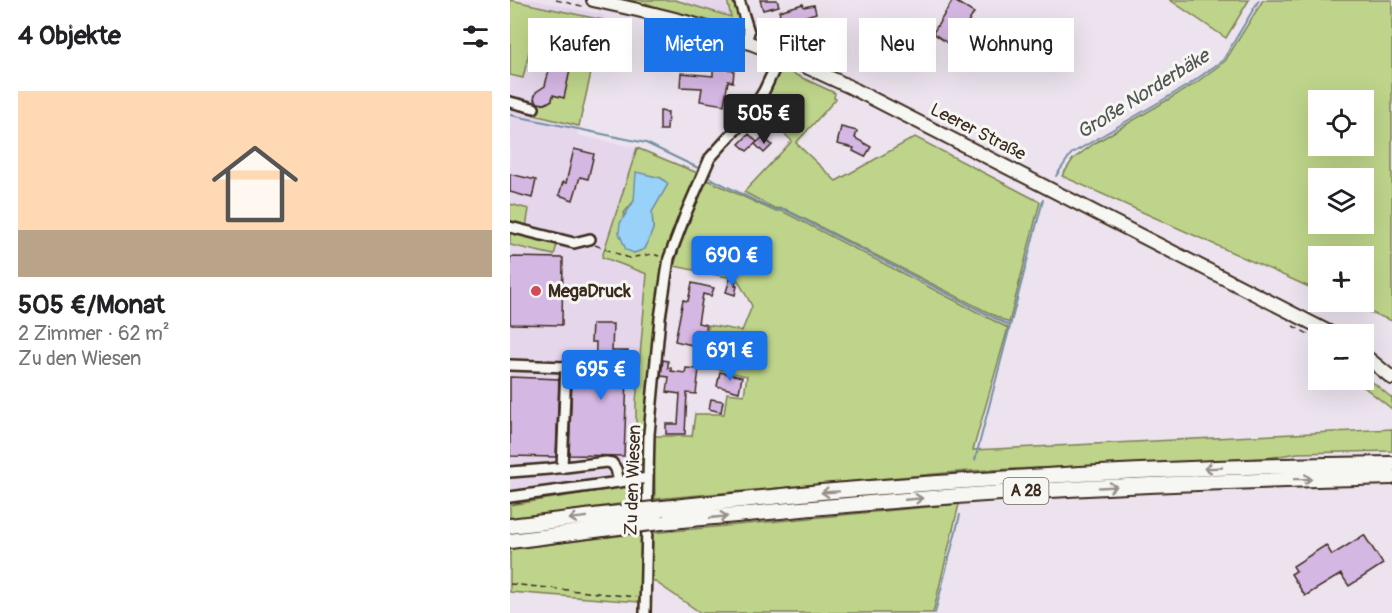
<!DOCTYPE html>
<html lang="de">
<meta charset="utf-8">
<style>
body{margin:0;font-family:Pangolin,sans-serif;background:#f6f6f6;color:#202124;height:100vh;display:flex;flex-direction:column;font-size:22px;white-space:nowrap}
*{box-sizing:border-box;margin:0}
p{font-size:20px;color:#757577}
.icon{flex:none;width:33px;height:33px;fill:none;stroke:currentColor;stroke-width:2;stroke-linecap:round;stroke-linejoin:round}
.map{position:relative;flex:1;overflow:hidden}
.sheet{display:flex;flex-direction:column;background:#fff;width:510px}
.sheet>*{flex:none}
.top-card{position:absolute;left:18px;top:18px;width:570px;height:54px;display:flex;gap:12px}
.tools{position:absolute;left:798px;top:90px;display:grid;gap:12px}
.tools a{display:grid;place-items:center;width:66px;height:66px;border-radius:0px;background:#fff;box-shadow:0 6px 24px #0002;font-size:30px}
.price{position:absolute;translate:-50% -51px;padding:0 14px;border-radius:6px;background:#1a73e8;color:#fff;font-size:20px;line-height:39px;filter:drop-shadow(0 2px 3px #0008)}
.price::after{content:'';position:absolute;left:50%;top:36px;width:18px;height:14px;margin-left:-9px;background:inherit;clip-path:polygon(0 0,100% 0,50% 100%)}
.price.current{background:#222;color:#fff}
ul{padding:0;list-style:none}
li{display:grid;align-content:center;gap:12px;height:318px;padding:0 18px}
li span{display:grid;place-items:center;height:186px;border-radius:0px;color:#555}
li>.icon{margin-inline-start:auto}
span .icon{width:108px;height:108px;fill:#fffc;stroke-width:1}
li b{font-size:26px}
h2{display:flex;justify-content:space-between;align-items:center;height:72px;padding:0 18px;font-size:26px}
.pill{padding:0 21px;border-radius:0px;background:#fff;box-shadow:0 6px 24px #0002;font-size:21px;line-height:54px}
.pill.current{background:#1a73e8;color:#fff}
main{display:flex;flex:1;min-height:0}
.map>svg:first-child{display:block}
.built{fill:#e5d6eb}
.green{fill:#bed48a;stroke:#7c7f54;stroke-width:1.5;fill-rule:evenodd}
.water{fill:#98d2f8;stroke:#738fa1;stroke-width:1.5}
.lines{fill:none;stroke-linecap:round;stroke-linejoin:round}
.stream{stroke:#738fa1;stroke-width:2}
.building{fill:#d5b7e3;stroke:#3b2a1e;stroke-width:1.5}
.minor-casing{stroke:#3b2a1e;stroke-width:14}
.major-casing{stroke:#3b2a1e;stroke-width:16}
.highway-casing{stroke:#3b2a1e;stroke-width:18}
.path{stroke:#3b2a1e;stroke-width:1.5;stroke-dasharray:6 4.5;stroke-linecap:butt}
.minor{stroke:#f6f6f2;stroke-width:9}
.major{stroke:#f6f6f2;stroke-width:12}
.highway{stroke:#f6f6f2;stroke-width:14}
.highway-bridge-casing{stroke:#3b2a1e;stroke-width:18;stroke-linecap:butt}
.highway-bridge{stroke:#f6f6f2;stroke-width:14}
.oneway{stroke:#989088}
.poi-dot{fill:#d1495b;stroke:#f6f6f2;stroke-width:2}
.labels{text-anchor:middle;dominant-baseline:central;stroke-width:6;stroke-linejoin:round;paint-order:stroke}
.shield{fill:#f6f6f2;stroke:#73675e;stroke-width:1.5}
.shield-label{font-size:16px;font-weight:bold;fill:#3b2a1e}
.street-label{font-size:18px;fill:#3b2a1e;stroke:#f6f6f2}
.poi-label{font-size:18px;font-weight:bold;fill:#3b2a1e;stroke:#f6f6f2;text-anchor:start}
.water-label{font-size:20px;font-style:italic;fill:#525454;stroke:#f6f6f2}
</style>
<main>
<section class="sheet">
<h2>4 Objekte<svg class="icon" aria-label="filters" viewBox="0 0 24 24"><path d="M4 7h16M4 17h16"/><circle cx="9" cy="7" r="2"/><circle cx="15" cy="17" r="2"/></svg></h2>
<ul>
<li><span style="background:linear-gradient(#ffd9b3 75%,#b9a48a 0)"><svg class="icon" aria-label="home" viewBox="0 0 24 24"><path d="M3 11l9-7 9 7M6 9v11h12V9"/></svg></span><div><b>505 €/Monat</b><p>2 Zimmer · 62 m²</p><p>Zu den Wiesen</p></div></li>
</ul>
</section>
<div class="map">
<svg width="882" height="613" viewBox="0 0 882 613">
<rect width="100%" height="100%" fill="#ece3ee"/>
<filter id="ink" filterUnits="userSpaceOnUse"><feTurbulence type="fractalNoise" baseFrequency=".0167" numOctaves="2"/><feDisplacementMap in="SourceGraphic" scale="12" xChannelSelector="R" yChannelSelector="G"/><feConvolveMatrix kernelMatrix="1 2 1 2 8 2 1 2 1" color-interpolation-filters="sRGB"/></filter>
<g filter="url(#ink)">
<path class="built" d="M0,0H24L94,15L67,135L127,148L93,257L137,274L126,402V469L120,477L0,490Z
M165,0H217L222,17Z"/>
<path class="green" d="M0,0L93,20L69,126L24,115L28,103L36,104L42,100L43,95L54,97L62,60L51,57V55L20,48L13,78L0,75Z
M107,0H165L221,17L217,0H225C229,12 237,25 222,31L170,16L136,3L130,6Z
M660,0H739L716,38Z
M753,0H882V321L834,302H854V256H808V291L552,176L563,159L585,143L683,85L715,61ZM808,100H854V146H808ZM808,178H854V224H808Z
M271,68L325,93L324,98L326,99L286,143L326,181L405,137L530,202L499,323L275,209L264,208L234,192L282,141L248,109L262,88Z
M127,148L190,174L169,215L151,279L134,462L126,469V402L137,274L92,257ZM132,174L151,178L158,184L142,212L143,229L135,249L124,253L114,213L124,201Z
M194,180L200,181L264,211H272L498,328L463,450L882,429V451L788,453L757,458L458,471L145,499L144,436H182L185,414H214L217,393L234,395L237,376L187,364L199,325L232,331L242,306L227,279L164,266L178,220Z
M0,204L19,209L16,227L0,223Z
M0,231L48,241L44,255L0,245Z
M854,375L882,398V409L845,380H854Z
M131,484L132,501L0,519V505Z
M449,504L423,613H191L141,579L131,578L129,602L0,592V549L132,533L133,557L140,559L141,533Z"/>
<path class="water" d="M126,172L151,178L158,184L142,212L143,229L135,249L124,253L116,250L109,233L110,223L124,201Z"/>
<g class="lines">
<path class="stream" d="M0,115L136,143L188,168
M546,176L561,154L680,84L713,60L749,0
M198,177L264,210L273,209L500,326
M465,460L533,200
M425,613L450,515"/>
</g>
<path class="building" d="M250,0H267L269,6L253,10Z
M443,0L464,13L443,47L423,33Z
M293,4L294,7L304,5L306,13L296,16L297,21L273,27L269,11Z
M43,53L51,55V57L62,60L54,98L43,95L42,100L35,104L28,103L24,98L26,92L35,86Z
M203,68L224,70L223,82L218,81L214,105L190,101L192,88L170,87L171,73L203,76Z
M150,111L158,112L157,130H150Z
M331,127L347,131L345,138L361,147L355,157L343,151L344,148L327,144Z
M239,134L247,142L237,151L229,144Z
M253,137L262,145L254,153L245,144Z
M64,149L84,154L78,179L70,177L63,200L49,195L53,182L56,183Z
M0,174L26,180L22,198L0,192Z
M0,257L53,258L52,325L0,324Z
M220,279L226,281L225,286H227L225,295L216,292Z
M182,283L204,288L201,296L193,294L188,323L197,325L195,332L185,330L182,345L165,341L173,300L178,301Z
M82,324H103L102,351H118L114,456L59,455L62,379H85L86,342H81Z
M153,360L158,361V368H161V371L175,373L176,368L189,369L186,394L177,393L175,434H156V424H168L170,394L157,392L159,377L151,376Z
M210,372L232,377L229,392L207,386Z
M0,377L49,379L46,457L0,456Z
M201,399L213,401L211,412L199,409Z
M854,535L873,564L839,586L831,574L795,596L781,574L786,571L783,566L816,545L822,555Z"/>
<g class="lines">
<defs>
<path id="minor" d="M229,0L239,32L236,42
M0,102L24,108
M0,227L64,243L80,239
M0,365L56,367L52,468
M0,472L39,469L96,462L102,463L106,469L109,482
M0,497L138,478
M135,613L139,434L150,318L159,258L176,213L200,158L239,115L254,91L271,55"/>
<path id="major" d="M83,0C124,9 167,18 207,31C252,46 295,66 338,86L823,334
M854,355L882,378"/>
<path id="highway" d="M153,508C206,503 258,497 311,492C501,476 692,466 882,464
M151,522C281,510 411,497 541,490C655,483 768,480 882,477
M0,526L126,511
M0,541L124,525"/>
</defs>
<use href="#minor" class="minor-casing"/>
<use href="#major" class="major-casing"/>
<use href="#highway" class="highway-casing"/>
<path class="path" d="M46,0L76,7
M85,245L119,258L143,254L149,256
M783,326L808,339
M0,584L126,597"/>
<use href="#minor" class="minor"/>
<use href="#major" class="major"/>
<use href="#highway" class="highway"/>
<defs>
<path id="highway-bridge" d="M126,511L153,508
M124,525L151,522"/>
</defs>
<use href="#highway-bridge" class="highway-bridge-casing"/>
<use href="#highway-bridge" class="highway-bridge"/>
</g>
<defs><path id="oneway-shaft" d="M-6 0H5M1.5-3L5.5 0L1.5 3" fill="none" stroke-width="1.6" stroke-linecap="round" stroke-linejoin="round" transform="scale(1.5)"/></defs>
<g class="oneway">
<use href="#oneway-shaft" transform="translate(703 468) rotate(177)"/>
<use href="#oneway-shaft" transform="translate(793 479) rotate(-1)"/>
<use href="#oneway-shaft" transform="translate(598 487) rotate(-3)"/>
<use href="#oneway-shaft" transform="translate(320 492) rotate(176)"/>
<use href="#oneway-shaft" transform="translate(404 499) rotate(-5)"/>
<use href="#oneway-shaft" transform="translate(209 517) rotate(-6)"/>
<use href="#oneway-shaft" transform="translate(68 518) rotate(173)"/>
</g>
</g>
<circle class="poi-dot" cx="26" cy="291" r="6"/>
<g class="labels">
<rect class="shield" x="493.5" y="478" width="45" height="26" rx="4.5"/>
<g class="shield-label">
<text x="516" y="491">A 28</text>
</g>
<g class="street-label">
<text transform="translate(468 132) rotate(27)">Leerer Straße</text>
<text transform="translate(123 480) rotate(-88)">Zu den Wiesen</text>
</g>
<g class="poi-label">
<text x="38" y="291">MegaDruck</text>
</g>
<g class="water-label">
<text transform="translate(633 94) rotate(-32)">Große Norderbäke</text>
</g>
</g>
</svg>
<div class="tools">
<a><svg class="icon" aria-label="locate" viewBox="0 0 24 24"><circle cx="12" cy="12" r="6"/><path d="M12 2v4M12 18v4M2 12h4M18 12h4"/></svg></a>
<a><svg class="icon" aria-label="layers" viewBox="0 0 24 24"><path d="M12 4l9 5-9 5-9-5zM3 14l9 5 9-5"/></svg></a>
<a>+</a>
<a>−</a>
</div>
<b class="price current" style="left:254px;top:145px">505 €</b>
<b class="price" style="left:222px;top:287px">690 €</b>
<b class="price" style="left:220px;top:382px">691 €</b>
<b class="price" style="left:91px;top:401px">695 €</b>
<div class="top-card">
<a class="pill">Kaufen</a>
<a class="pill current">Mieten</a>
<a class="pill">Filter</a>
<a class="pill">Neu</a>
<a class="pill">Wohnung</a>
</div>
</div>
</main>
